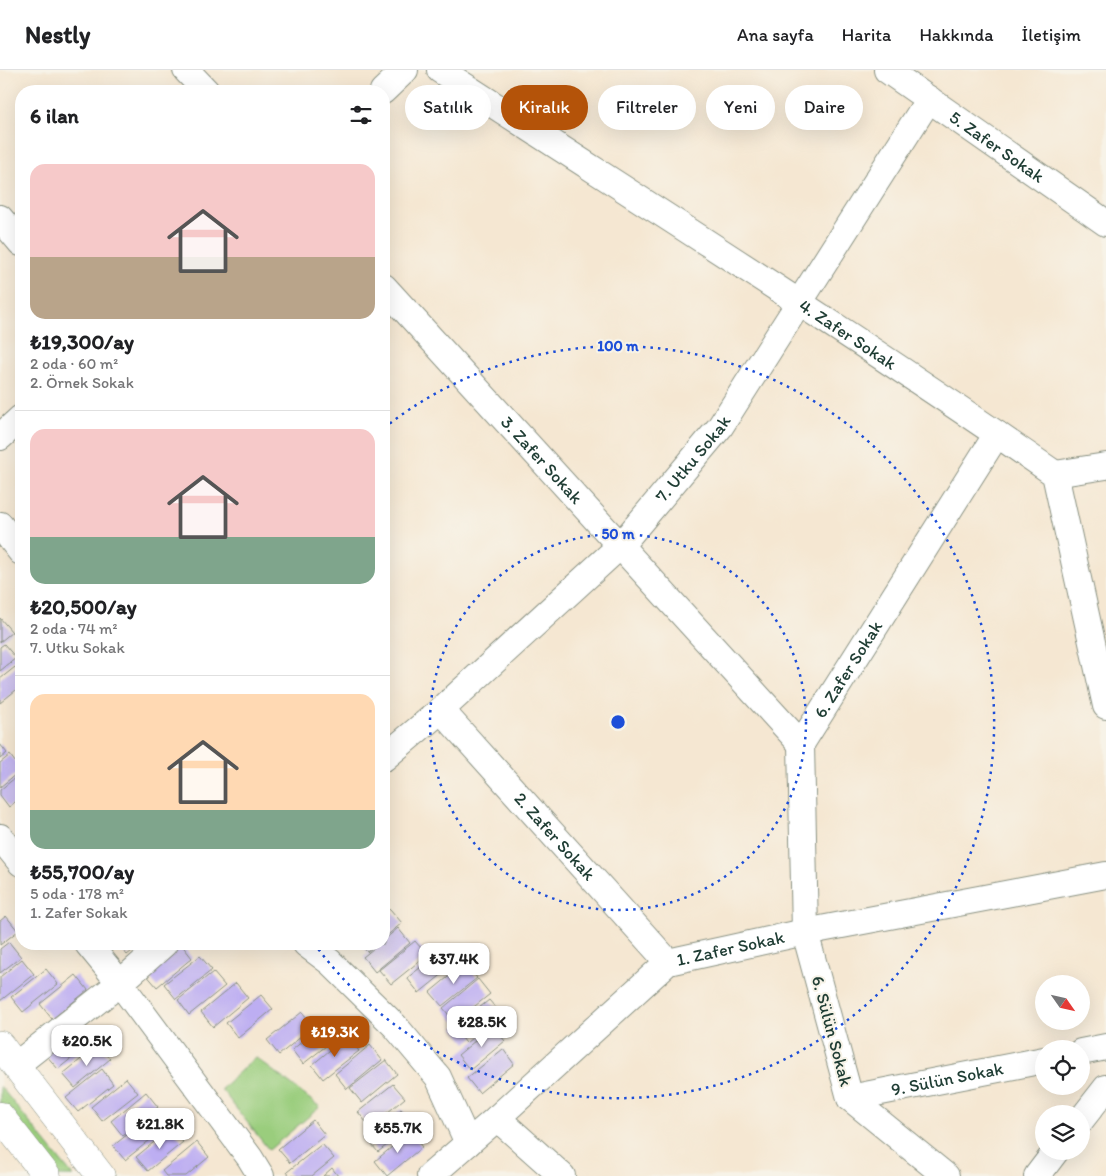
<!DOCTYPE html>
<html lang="tr">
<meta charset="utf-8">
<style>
body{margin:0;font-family:Itim,sans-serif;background:#f6f6f6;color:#202124;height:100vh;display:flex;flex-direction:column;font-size:19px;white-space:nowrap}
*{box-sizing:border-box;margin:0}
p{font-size:16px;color:#757577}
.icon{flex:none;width:28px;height:28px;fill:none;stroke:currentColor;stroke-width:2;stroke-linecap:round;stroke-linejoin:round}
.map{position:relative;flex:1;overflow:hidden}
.sheet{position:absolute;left:15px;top:15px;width:375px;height:865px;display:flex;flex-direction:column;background:#fff;border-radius:20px;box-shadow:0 5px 20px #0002}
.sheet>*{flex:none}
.guide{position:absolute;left:405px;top:15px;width:475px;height:45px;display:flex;gap:10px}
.needle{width:32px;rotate:124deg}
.buttons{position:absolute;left:1035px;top:905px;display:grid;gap:10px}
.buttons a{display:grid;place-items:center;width:55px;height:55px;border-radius:50%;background:#fff;box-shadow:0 5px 20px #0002;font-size:25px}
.price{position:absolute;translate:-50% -42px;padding:0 11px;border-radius:10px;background:#fff;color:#222;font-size:16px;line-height:32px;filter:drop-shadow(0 1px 2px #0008)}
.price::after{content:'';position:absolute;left:50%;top:30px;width:15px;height:11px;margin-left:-8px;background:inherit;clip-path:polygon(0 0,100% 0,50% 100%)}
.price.on{background:#b45309;color:#fff}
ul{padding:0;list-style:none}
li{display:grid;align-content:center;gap:10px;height:265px;padding:0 15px}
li+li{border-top:1px solid #e0e0e0}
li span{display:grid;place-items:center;height:155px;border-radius:15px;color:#555}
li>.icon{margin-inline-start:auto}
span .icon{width:90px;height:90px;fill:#fffc;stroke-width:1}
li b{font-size:21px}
h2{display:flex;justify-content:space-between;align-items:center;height:60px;padding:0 15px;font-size:21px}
.pill{padding:0 18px;border-radius:22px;background:#fff;box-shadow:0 5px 20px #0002;font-size:18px;line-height:45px}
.pill.on{background:#b45309;color:#fff}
header{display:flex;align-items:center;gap:30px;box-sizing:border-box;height:70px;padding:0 25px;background:#fff;border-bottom:1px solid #e0e0e0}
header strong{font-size:24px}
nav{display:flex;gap:28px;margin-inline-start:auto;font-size:18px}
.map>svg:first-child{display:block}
.green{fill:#9acd7d;stroke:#5c8558}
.building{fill:#bdaef2}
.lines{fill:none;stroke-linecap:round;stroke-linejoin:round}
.street-casing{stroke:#8a9283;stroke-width:28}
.secondary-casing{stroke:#8a9283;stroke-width:29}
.street{stroke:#fff;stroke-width:26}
.secondary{stroke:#fff;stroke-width:28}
.ring{fill:none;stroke:#1d4ed8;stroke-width:2.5;stroke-dasharray:2.5 5}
.labels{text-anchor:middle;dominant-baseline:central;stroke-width:4;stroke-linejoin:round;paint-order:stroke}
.street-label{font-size:18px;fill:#1f3d34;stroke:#f7f3e8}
.centre{fill:#1d4ed8;stroke:#f7f3e8;stroke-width:2.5}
.ring-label{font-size:15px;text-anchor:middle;font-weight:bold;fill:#1d4ed8;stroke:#f7f3e8;stroke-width:4;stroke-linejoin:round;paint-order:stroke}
</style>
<header>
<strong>Nestly</strong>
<nav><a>Ana sayfa</a><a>Harita</a><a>Hakkında</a><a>İletişim</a></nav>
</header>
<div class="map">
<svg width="1106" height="1106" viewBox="0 0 1106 1106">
<rect width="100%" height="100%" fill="#f7f3e8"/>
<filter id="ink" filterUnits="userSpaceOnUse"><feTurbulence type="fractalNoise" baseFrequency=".02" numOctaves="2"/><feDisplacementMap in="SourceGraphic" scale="10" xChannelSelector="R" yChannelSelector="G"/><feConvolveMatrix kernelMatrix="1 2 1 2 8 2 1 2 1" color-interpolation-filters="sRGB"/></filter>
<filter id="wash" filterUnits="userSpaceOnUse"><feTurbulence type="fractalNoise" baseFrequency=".0096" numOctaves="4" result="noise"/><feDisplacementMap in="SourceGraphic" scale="20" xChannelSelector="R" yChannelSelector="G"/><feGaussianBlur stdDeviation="1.12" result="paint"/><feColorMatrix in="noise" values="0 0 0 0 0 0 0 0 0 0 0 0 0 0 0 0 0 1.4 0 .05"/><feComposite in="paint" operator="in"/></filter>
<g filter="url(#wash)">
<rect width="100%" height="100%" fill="#f5e7d2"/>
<path class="green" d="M255,987L320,1037L269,1080L221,1019Z
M0,1016L73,1106H56L0,1037Z"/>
<g id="blocks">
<path class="building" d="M0,548L12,562L0,572Z
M4,574L16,588L0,601V577Z
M15,597L21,604V616L0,633V609Z
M0,674L7,683L0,689Z
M10,685L21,700L0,717V693Z
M21,703V727L9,737L0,725V720Z
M384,823L390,830L384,835Z
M390,839L402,853L384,868V844Z
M6,846L18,861L0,875V851Z
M398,858L410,873L375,902L363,887L379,874H384V870Z
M415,871L427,885L391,914L379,900Z
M9,872L21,887L0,903V879Z
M118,874H141L127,885Z
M181,874L192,888L157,917L145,903Z
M360,874H377L367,882Z
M443,880L455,894L419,923L407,908Z
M200,886L212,900L176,929L164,914Z
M22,889L34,904L0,931V907Z
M465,893L477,908L442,936L430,922Z
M46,899L58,914L23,942L11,927Z
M213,902L225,916L189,945L178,930Z
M76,905L88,920L52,949L40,934Z
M478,909L490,924L455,952L443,938Z
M236,913L248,928L213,957L201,942Z
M261,925L273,939L238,968L226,953Z
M489,930L501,944L466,973L454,958Z
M302,942L314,956L279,985L267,970Z
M327,951L339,966L303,994L292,980Z
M81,956L93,971L58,999L46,985Z
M493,956L505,971L470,1000L458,985Z
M347,966L359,981L323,1009L312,995Z
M98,975L110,989L75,1018L63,1004Z
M370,975L382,990L347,1019L335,1004Z
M503,979L514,994L479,1023L467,1008Z
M386,990L397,1004L362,1033L350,1018Z
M102,999L113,1014L78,1042L66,1028Z
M126,1008L138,1023L102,1051L91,1037Z
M393,1014L405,1028L370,1057L358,1042Z
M146,1022L158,1037L123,1066L111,1051Z
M401,1039L414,1054L378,1082L366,1068Z
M149,1047L160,1062L125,1090L113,1076Z
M313,1050L325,1065L290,1093L278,1079Z
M171,1058L183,1072L148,1101L136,1087Z
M410,1062L422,1077L387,1106L375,1091Z
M197,1072L209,1087L186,1106H166L162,1101Z
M322,1074L334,1088L312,1106H290L287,1102Z
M332,1098L338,1106H323Z"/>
</g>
</g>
<g filter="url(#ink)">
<use href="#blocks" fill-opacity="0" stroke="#8a9283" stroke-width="1"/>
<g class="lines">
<defs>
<g id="street">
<path d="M186,0L206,21"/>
<path id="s1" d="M440,0C646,134 854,265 1055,404L1106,636"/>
<path id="s2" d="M887,0L1106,153"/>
<path d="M383,21L405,0"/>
<path d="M0,148L21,173"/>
<path id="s3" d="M384,217L801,674"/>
<path d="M0,367L21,348"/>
<path d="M1055,404L1106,396"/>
<path d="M0,455L21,482"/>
<path id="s4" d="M441,640L668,892"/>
<path id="s5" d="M384,688L441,640L620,476L720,357L929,29"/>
<path d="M0,767L21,793"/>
<path d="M88,874L120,913L250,1088L261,1106"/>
<path d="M306,874L330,892L395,956L438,1007L468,1073"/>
<path d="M1081,982L1106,977"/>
<path d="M16,995L120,913L164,874"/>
<path id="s6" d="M850,1028L1044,990"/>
<path d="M497,1048L562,1106"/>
<path d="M1081,1050L1106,1018"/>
<path id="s7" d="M430,1106L497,1048L668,892L805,862L1106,805"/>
<path id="s8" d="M946,1106L850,1028L805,862L801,674L997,364"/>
<path d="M1037,1106L1056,1081"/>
</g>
<path id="secondary" d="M0,975L101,1106
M0,1046L47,1106"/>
</defs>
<use href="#street" class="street-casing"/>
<use href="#secondary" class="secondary-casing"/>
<use href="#street" class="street"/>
<use href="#secondary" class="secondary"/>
</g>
</g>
<g class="ring">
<circle cx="618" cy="652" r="188"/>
<path d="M384 358A376 376 0 1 1 316 876"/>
</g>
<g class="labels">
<g class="street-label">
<text stroke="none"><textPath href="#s2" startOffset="134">5. Zafer Sokak</textPath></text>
<text stroke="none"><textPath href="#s1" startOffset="486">4. Zafer Sokak</textPath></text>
<text stroke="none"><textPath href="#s5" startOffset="431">7. Utku Sokak</textPath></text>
<text stroke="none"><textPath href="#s3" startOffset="234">3. Zafer Sokak</textPath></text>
<text stroke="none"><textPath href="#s8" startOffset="572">6. Zafer Sokak</textPath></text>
<text stroke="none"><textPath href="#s4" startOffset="170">2. Zafer Sokak</textPath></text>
<text stroke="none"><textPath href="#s7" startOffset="384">1. Zafer Sokak</textPath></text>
<text transform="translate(832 961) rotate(75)">6. Sülün Sokak</text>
<text stroke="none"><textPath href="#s6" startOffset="99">9. Sülün Sokak</textPath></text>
</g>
</g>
<circle cx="618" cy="652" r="8" class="centre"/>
<g class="ring-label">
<text x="618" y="281">100 m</text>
<text x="618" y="469">50 m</text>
</g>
</svg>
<div class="buttons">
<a><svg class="needle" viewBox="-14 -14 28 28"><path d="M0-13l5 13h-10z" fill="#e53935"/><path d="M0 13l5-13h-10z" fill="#757577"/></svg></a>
<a><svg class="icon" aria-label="locate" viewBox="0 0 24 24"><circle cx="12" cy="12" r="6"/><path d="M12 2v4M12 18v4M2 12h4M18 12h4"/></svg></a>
<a><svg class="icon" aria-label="layers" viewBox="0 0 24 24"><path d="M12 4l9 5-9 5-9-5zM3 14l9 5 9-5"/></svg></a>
</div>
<b class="price" style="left:454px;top:915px">₺37.4K</b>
<b class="price" style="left:482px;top:978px">₺28.5K</b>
<b class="price on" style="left:335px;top:988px">₺19.3K</b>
<b class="price" style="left:87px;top:997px">₺20.5K</b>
<b class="price" style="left:160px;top:1080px">₺21.8K</b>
<b class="price" style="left:398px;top:1084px">₺55.7K</b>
<div class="guide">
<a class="pill">Satılık</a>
<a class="pill on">Kiralık</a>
<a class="pill">Filtreler</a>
<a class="pill">Yeni</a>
<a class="pill">Daire</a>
</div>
<section class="sheet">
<h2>6 ilan<svg class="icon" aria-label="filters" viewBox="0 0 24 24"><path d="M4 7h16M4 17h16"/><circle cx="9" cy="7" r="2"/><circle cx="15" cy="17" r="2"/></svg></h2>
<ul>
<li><span style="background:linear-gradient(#f6c9c9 60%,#b9a48a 0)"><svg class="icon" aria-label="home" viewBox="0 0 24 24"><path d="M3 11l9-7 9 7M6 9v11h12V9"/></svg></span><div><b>₺19,300/ay</b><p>2 oda · 60 m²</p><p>2. Örnek Sokak</p></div></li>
<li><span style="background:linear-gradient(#f6c9c9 70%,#7fa58c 0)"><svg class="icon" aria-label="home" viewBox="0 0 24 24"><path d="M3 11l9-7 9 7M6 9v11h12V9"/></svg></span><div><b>₺20,500/ay</b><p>2 oda · 74 m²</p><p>7. Utku Sokak</p></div></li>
<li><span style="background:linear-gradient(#ffd9b3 75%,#7fa58c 0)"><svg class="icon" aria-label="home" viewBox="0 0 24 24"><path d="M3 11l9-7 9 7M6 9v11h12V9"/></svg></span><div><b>₺55,700/ay</b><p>5 oda · 178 m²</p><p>1. Zafer Sokak</p></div></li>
</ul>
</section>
</div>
